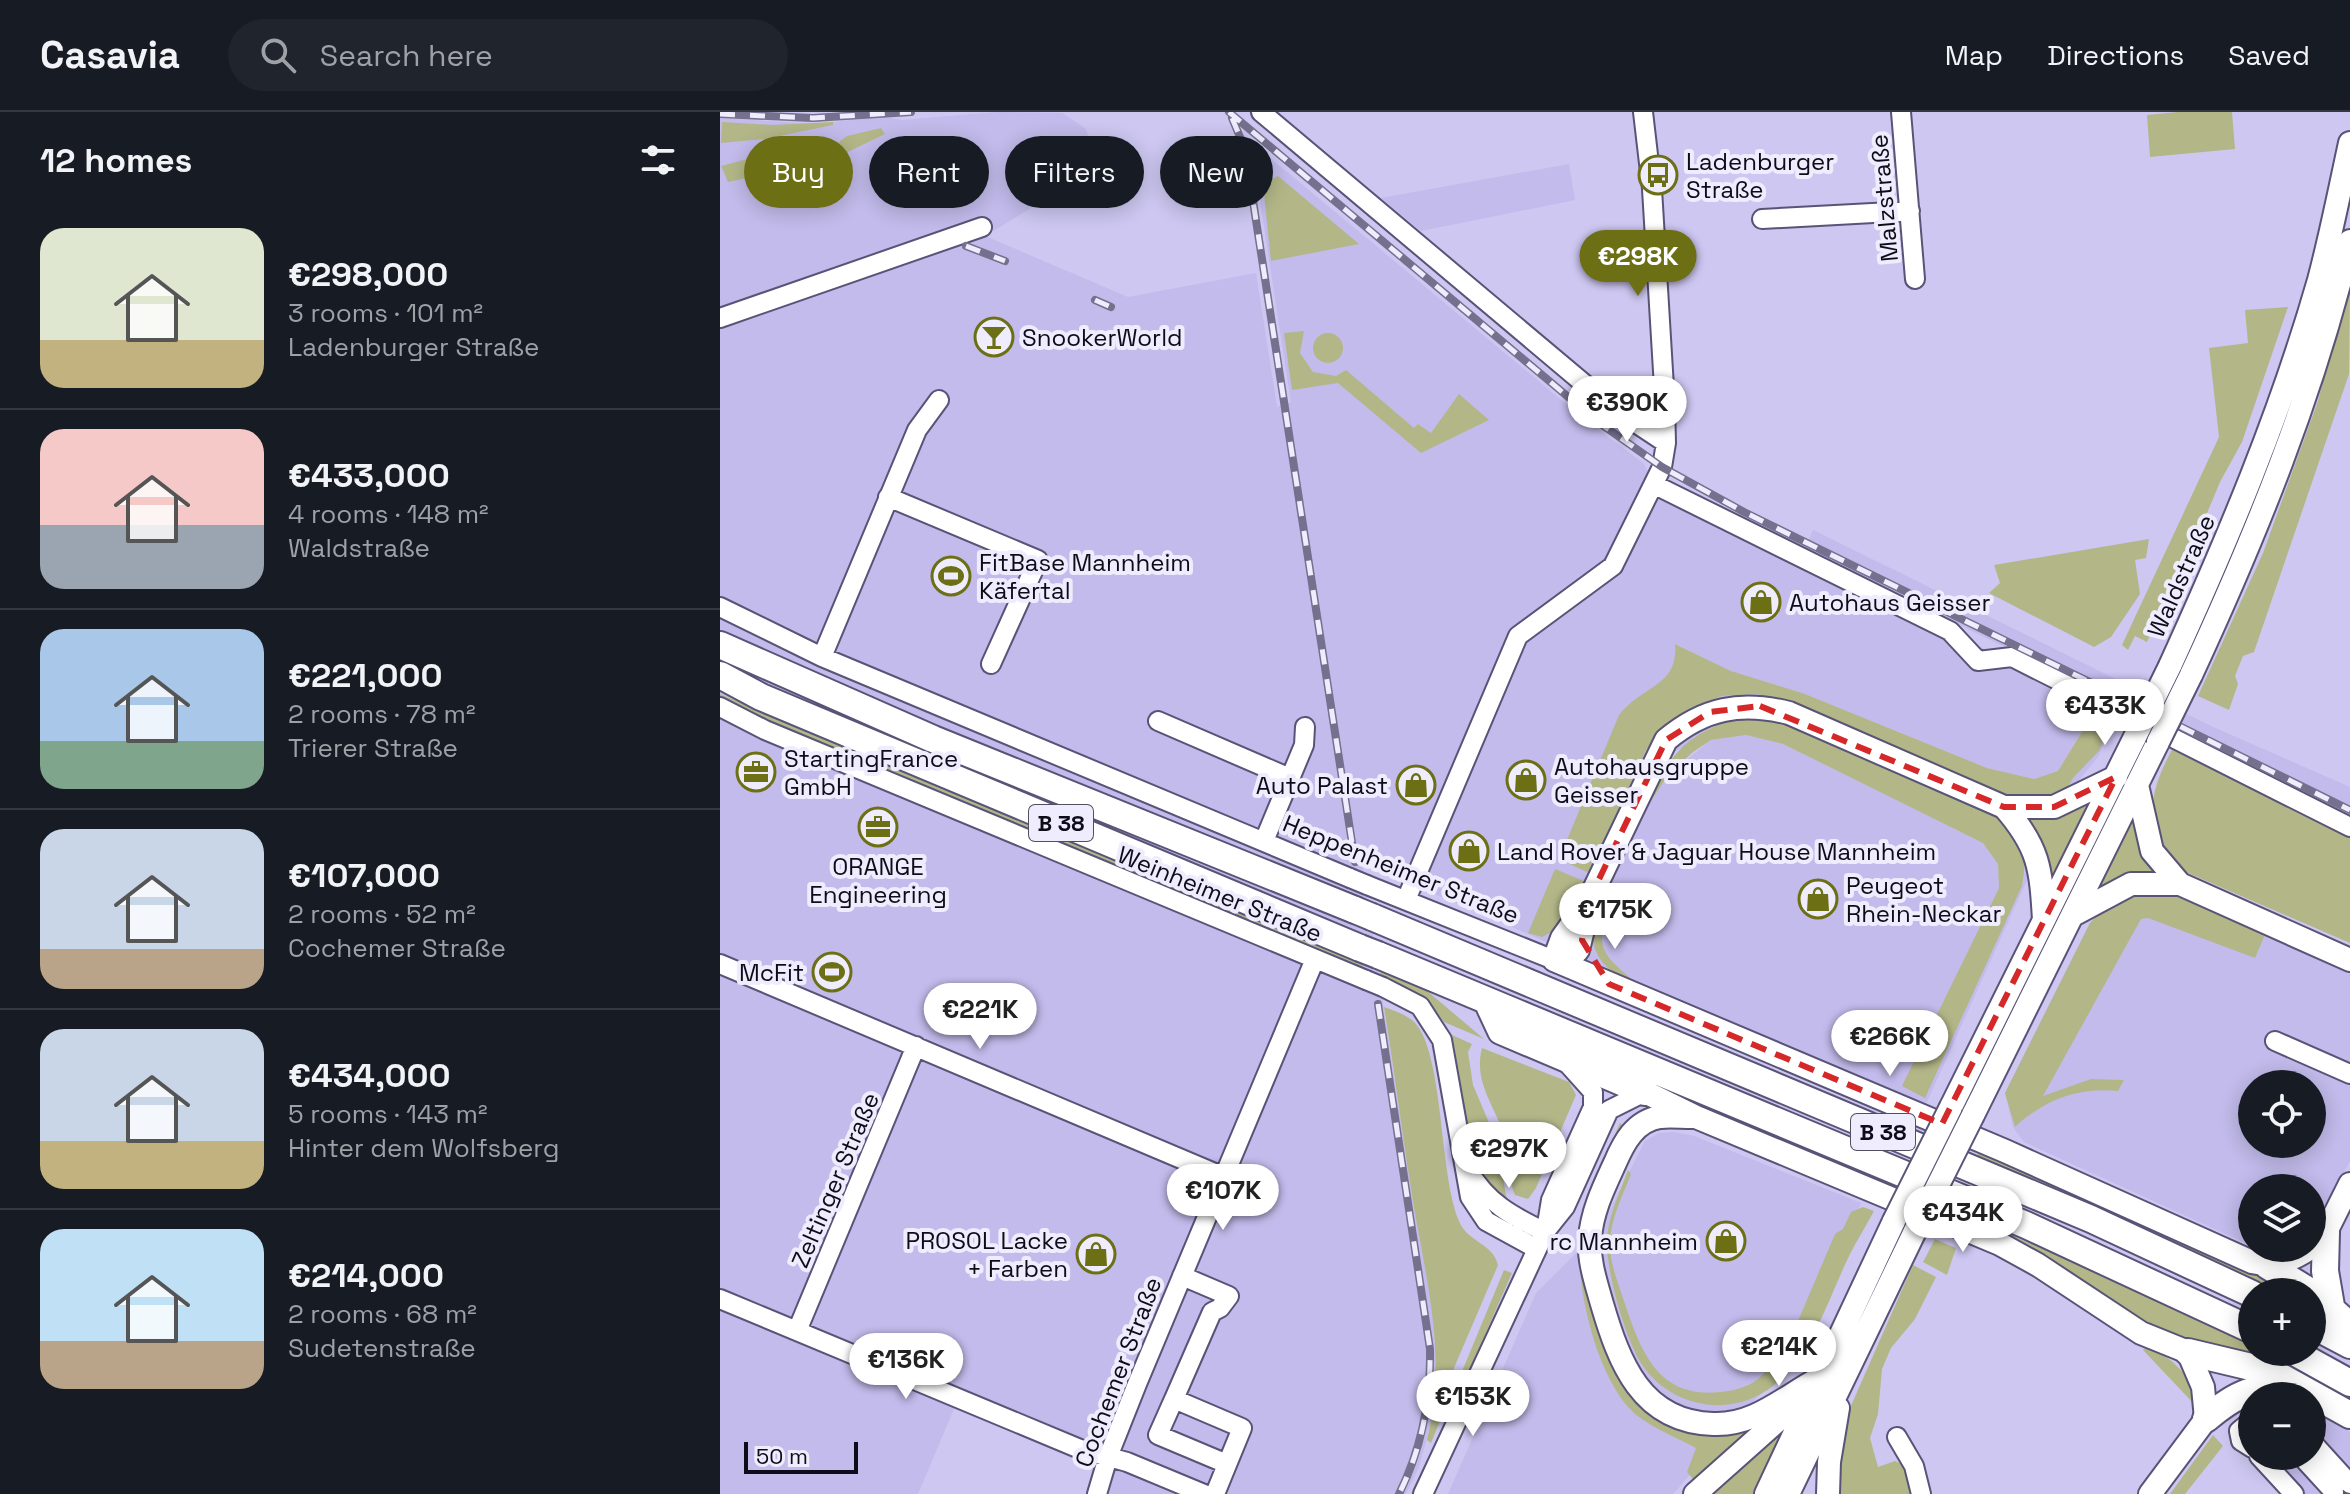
<!DOCTYPE html>
<meta charset="utf-8">
<style>
body{margin:0;font-family:"Space Grotesk",sans-serif;background:#20242c;color:#f1f3f6;height:100vh;display:flex;flex-direction:column;font-size:30px;white-space:nowrap}
*{box-sizing:border-box;margin:0}
p{font-size:26px;color:#9ea1a6}
.icon{flex:none;width:44px;height:44px;fill:none;stroke:currentColor;stroke-width:2;stroke-linecap:round;stroke-linejoin:round}
.map{position:relative;flex:1;overflow:hidden}
.details{display:flex;flex-direction:column;background:#171b24;width:720px}
.details>*{flex:none}
.banner{position:absolute;left:24px;top:24px;width:760px;height:72px;display:flex;gap:16px}
.controls{position:absolute;left:1518px;top:958px;display:grid;gap:16px}
.controls a{display:grid;place-items:center;width:88px;height:88px;border-radius:50%;background:#171b24;box-shadow:0 4px 20px #0003;font-size:40px}
.scale{position:absolute;left:24px;bottom:20px;width:114px;box-sizing:border-box;padding-left:8px;border:4px solid #0f0c1a;border-top:0;font-size:22px;line-height:28px;white-space:nowrap;color:#0f0c1a;-webkit-text-stroke:6px #eeecfd;paint-order:stroke}
.price{position:absolute;translate:-50% -68px;padding:0 18px;border-radius:28px;background:#fff;color:#222;font-size:26px;line-height:52px;filter:drop-shadow(0 2px 4px #0008)}
.price::after{content:'';position:absolute;left:50%;top:48px;width:24px;height:18px;margin-left:-12px;background:inherit;clip-path:polygon(0 0,100% 0,50% 100%)}
.price.active{background:#6c6f14;color:#fff}
ul{padding:0;list-style:none}
li{display:flex;align-items:center;gap:24px;height:200px;padding:0 40px}
li+li{border-top:2px solid #363941}
li span{display:grid;place-items:center;flex:none;width:224px;height:160px;border-radius:24px;color:#555}
li>.icon{margin-inline-start:auto}
span .icon{width:96px;height:96px;fill:#fffc;stroke-width:1}
li b{font-size:34px}
h2{display:flex;justify-content:space-between;align-items:center;height:96px;padding:0 40px;font-size:34px}
.chip{padding:0 28px;border-radius:36px;background:#171b24;box-shadow:0 4px 20px #0003;font-size:28px;line-height:72px}
.chip.active{background:#6c6f14;color:#fff}
header{display:flex;align-items:center;gap:48px;box-sizing:border-box;height:112px;padding:0 40px;background:#171b24;border-bottom:2px solid #363941}
header strong{font-size:38px}
nav{display:flex;gap:44px;margin-inline-start:auto;font-size:28px}
.search{width:560px;height:72px;background:#20242c;display:flex;align-items:center;gap:20px;box-sizing:border-box;padding:0 28px;border-radius:44px;color:#9ea1a6;font-size:30px}
main{display:flex;flex:1;min-height:0}
.map>svg:first-child{display:block}
.built{fill:#c2bbeb;fill-rule:evenodd}
.green{fill:#b3b788}
.lines{fill:none;stroke-linecap:round;stroke-linejoin:round}
.minor-casing{stroke:#595377;stroke-width:22}
.major-casing{stroke:#595377;stroke-width:26}
.highway-casing{stroke:#595377;stroke-width:30}
.minor{stroke:#fff;stroke-width:18}
.major{stroke:#fff;stroke-width:22}
.highway{stroke:#fff;stroke-width:26}
.rail-casing{stroke:#74708d;stroke-width:8}
.rail{stroke:#eeecfd;stroke-width:5;stroke-dasharray:15;stroke-linecap:butt}
.minor-bridge-casing{stroke:#595377;stroke-width:22;stroke-linecap:butt}
.major-bridge-casing{stroke:#595377;stroke-width:26;stroke-linecap:butt}
.highway-bridge-casing{stroke:#595377;stroke-width:30;stroke-linecap:butt}
.minor-bridge{stroke:#fff;stroke-width:18}
.major-bridge{stroke:#fff;stroke-width:22}
.highway-bridge{stroke:#fff;stroke-width:26}
.marked{fill:none;stroke:#d62828;stroke-width:6;stroke-dasharray:16 10;stroke-linejoin:round}
.labels{text-anchor:middle;dominant-baseline:central;stroke-width:8;stroke-linejoin:round;paint-order:stroke}
.shield{fill:#eeecfd;stroke:#524f5e;stroke-width:2}
.shield-label{font-size:22px;font-weight:bold;fill:#0f0c1a}
.poi-label{font-size:24px;fill:#0f0c1a;stroke:#eeecfd;text-anchor:start}
.street-label{font-size:24px;fill:#0f0c1a;stroke:#eeecfd}
</style>
<header>
<strong>Casavia</strong>
<div class="search"><svg class="icon" aria-label="search" viewBox="0 0 24 24"><circle cx="10" cy="10" r="6"/><path d="M15 15l6 6"/></svg>Search here</div>
<nav><a>Map</a><a>Directions</a><a>Saved</a></nav>
</header>
<main>
<section class="details">
<h2>12 homes<svg class="icon" aria-label="filters" viewBox="0 0 24 24"><path d="M4 7h16M4 17h16"/><circle cx="9" cy="7" r="2"/><circle cx="15" cy="17" r="2"/></svg></h2>
<ul>
<li><span style="background:linear-gradient(#dfe7d0 70%,#c2b280 0)"><svg class="icon" aria-label="home" viewBox="0 0 24 24"><path d="M3 11l9-7 9 7M6 9v11h12V9"/></svg></span><div><b>€298,000</b><p>3 rooms · 101 m²</p><p>Ladenburger Straße</p></div></li>
<li><span style="background:linear-gradient(#f6c9c9 60%,#9aa5b1 0)"><svg class="icon" aria-label="home" viewBox="0 0 24 24"><path d="M3 11l9-7 9 7M6 9v11h12V9"/></svg></span><div><b>€433,000</b><p>4 rooms · 148 m²</p><p>Waldstraße</p></div></li>
<li><span style="background:linear-gradient(#a9c7e8 70%,#7fa58c 0)"><svg class="icon" aria-label="home" viewBox="0 0 24 24"><path d="M3 11l9-7 9 7M6 9v11h12V9"/></svg></span><div><b>€221,000</b><p>2 rooms · 78 m²</p><p>Trierer Straße</p></div></li>
<li><span style="background:linear-gradient(#c9d6e8 75%,#b9a48a 0)"><svg class="icon" aria-label="home" viewBox="0 0 24 24"><path d="M3 11l9-7 9 7M6 9v11h12V9"/></svg></span><div><b>€107,000</b><p>2 rooms · 52 m²</p><p>Cochemer Straße</p></div></li>
<li><span style="background:linear-gradient(#c9d6e8 70%,#c2b280 0)"><svg class="icon" aria-label="home" viewBox="0 0 24 24"><path d="M3 11l9-7 9 7M6 9v11h12V9"/></svg></span><div><b>€434,000</b><p>5 rooms · 143 m²</p><p>Hinter dem Wolfsberg</p></div></li>
<li><span style="background:linear-gradient(#bfe0f5 70%,#b9a48a 0)"><svg class="icon" aria-label="home" viewBox="0 0 24 24"><path d="M3 11l9-7 9 7M6 9v11h12V9"/></svg></span><div><b>€214,000</b><p>2 rooms · 68 m²</p><p>Sudetenstraße</p></div></li>
</ul>
</section>
<div class="map">
<svg width="1630" height="1382" viewBox="0 0 1630 1382">
<rect width="100%" height="100%" fill="#cdc7f1"/>
<path class="built" d="M278,0L342,1L365,16L382,53L265,124L408,185L536,161L557,295L571,290L538,76L536,34L858,302L923,351L939,380L1399,602L1378,645L1344,686L1206,992L642,751L694,1096L712,1187L717,1263L714,1299L699,1355L686,1382H387L394,1349L241,1280L198,1382H0V6L95,12L162,5L182,8ZM956,532L1013,560L1085,582L1267,656L1314,667L1338,659L1376,597L1379,639L1353,666L1344,682L1313,688L1280,681L1090,599L1037,582L1002,584L968,597L945,614L926,638L869,761L906,594L945,567L956,550ZM1018,605L1307,748L1302,774L1290,797L1279,776L1278,752L1263,731L1063,632L1026,623L991,628L948,663L932,687L952,641Z
M849,52L855,88L701,119L661,86Z
M1093,418L1493,615L1630,675V705L1085,437Z
M1452,780L1630,858V1049L1592,1118V1076H1532V1134L1304,1030L1293,1015L1285,981L1370,811ZM1532,972H1592V1032H1532Z
M953,1020L974,1024L1141,1091L1069,1249L953,1382H728L816,1181L880,1117L925,1029L939,1021Z
M1592,1298L1630,1320V1382H1567L1534,1344H1592Z"/>
<path class="green" d="M1458,0H1512L1515,37L1430,45L1427,3Z
M2,10L53,13L113,10V13L45,27L1,31Z
M161,16L165,22L84,61L82,58L127,24Z
M96,29L98,33C69,54 43,63 8,70L1,54Z
M558,64L639,132L551,149L543,72Z
M1630,166L1629,262L1534,540L1523,544L1515,564L1518,572L1509,598L1478,584L1543,441L1598,289Z
M1568,195L1522,330L1500,370L1439,516L1434,514L1427,530L1415,524L1408,538L1402,533L1499,325L1489,236L1528,231L1525,198Z
M584,219L580,241L593,260L616,264L626,258L694,316L698,312L711,321L739,282L769,308L701,341L618,271L572,278L564,221Z
M593 236a15 15 0 1 1 30 0a15 15 0 1 1-30 0Z
M1429,427L1426,446L1415,448L1420,482L1391,525L1374,535L1269,481L1280,471L1274,453Z
M955,532L1011,559L1085,582L1267,656L1314,667L1338,659L1376,597L1393,607L1379,639L1353,666L1344,682L1313,688L1280,681L1090,599L1037,582L1002,584L968,597L945,614L926,638L869,761L839,747L899,603C920,574 959,575 955,532Z
M0,582L643,852L644,859L23,599L0,588Z
M1018,605L1063,611L1278,705C1302,733 1309,737 1302,774L1205,986L1182,974L1279,776L1278,752L1263,731L1063,632L1026,623L991,628L973,640L948,663L931,689L930,683C956,635 966,625 1018,605Z
M1461,622L1630,706V831L1468,761C1414,718 1430,674 1461,622Z
M1375,686L1331,775L1299,702Z
M1417,695L1439,763L1374,782Z
M835,757L866,770C856,796 848,812 822,825L808,821Z
M888,780L895,787C895,798 887,807 883,818C876,845 904,858 920,875C869,854 861,823 888,780Z
M1452,780L1547,818L1535,846L1428,806L1421,807L1323,984L1371,967L1404,968L1398,979C1358,975 1324,988 1295,1015L1285,981L1370,811C1398,779 1411,781 1452,780Z
M660,859L706,878L764,927L724,910L710,891L661,865Z
M664,895C675,899 688,903 696,912C724,946 719,1061 739,1109C747,1130 773,1131 778,1153L734,1256L728,1289L711,1331L707,1328C727,1249 708,1174 694,1096C683,1029 675,962 664,895Z
M732,923L752,932L748,940L753,973L778,1032L786,1084L794,1097L763,1070L754,1049Z
M762,936L849,970L856,983L816,1076L808,1087L795,1083L792,1075C790,1059 790,1040 785,1025C775,994 753,970 762,936Z
M903,958L1417,1177L1532,1233V1240C1566,1240 1601,1269 1630,1286V1292L1459,1228L900,964Z
M900,1011L907,1017L865,1114L919,1288L1042,1313L976,1371L967,1360L976,1336C954,1324 924,1313 908,1295C871,1252 849,1151 864,1096C871,1067 888,1039 900,1011Z
M1260,1038L1552,1161L1579,1180H1556L1465,1135L1257,1044Z
M908,1058L911,1062C902,1085 890,1108 890,1133C890,1153 899,1173 905,1192C923,1246 942,1290 1008,1279C1027,1276 1043,1268 1051,1250L1061,1249L1115,1122L1123,1117L1131,1100L1143,1095L1154,1099C1146,1114 1137,1128 1130,1142C1108,1187 1089,1253 1044,1280C1003,1306 947,1292 921,1251C905,1225 888,1165 887,1134C886,1108 899,1083 908,1058Z
M1215,1127L1236,1136L1227,1163L1203,1150Z
M1193,1153L1216,1165L1195,1207L1171,1236L1162,1257L1158,1302L1150,1326L1158,1355L1175,1349L1190,1356L1196,1382H1115L1119,1321Z
M784,1158L792,1161L742,1275L743,1257Z
M1429,1234C1454,1249 1472,1262 1475,1293L1423,1238Z
M1075,1302L1037,1382H983Z
M1493,1323L1503,1334L1465,1382H1450Z"/>
<g class="lines">
<defs>
<path id="minor" d="M541,0L893,296L946,331
M1181,0L1195,167
M1042,107L1190,99
M0,206L262,115
M935,373L1230,519L1258,549L1292,545L1630,715
M168,385L318,448L271,552
M0,495L102,545L630,766
M102,545L197,318L219,288
M0,595L45,618L646,868
M438,609L570,666
M544,729L584,633L585,615
M647,773L834,848
M686,788L798,524L893,454L942,355L946,331L945,292L932,77L923,0
M0,852L504,1065
M663,875L700,894L722,928L750,1085L766,1109L817,1137
M1555,929L1630,962
M748,1058C767,1091 792,1104 825,1120
M826,1118L831,1088L873,995V980L847,951
M462,1164L509,1184L500,1196L492,1200L454,1287L522,1316L495,1382
M0,1187L360,1337L407,1350L484,1382
M77,1219L196,934
M454,1287L438,1323L507,1352
M1531,1309L1519,1319L1521,1329L1532,1336
M1177,1325L1194,1354L1201,1382
M1592,1330L1630,1372
M1539,1344L1574,1382
M1581,1344L1614,1380
M377,1382L388,1345L417,1272L595,847
M703,1382L825,1120L845,1095L889,998L925,980"/>
<path id="major" d="M1450,554C1507,429 1561,301 1599,168C1611,123 1620,77 1630,31
M1471,563C1536,423 1594,280 1630,129
M1396,665L1334,695H1284L1069,601C1021,589 984,596 946,628L869,788L842,826L834,848L1285,1039L1532,1150C1553,1155 1572,1149 1590,1136
M1417,673L1432,739L1460,772
M1284,695C1319,735 1321,756 1324,808
M1353,803L1411,772H1460L1630,848
M844,852L858,838L868,797
M925,980L976,1005L1280,1132L1318,1153L1421,1221L1468,1240L1483,1275L1486,1307L1430,1382
M1231,995L1415,625
M1253,1003L1438,630
M971,1005C961,1005 949,1004 940,1005C915,1009 904,1030 895,1051C884,1075 872,1099 870,1126C868,1147 876,1171 882,1192C899,1250 921,1310 993,1312C1034,1314 1064,1285 1098,1267
M1596,1130L1606,1120L1630,1072
M975,1382L1076,1292
M1046,1382L1174,1109
M1068,1382L1195,1119
M1108,1382L1109,1350L1118,1296"/>
<path id="highway" d="M0,533L213,627L635,798
M0,563L41,585L640,836
M652,805L1371,1107L1532,1182
M658,843L1306,1113L1532,1218
M767,889L781,919L925,980
M1606,1120L1605,1159L1611,1194
M1548,1154L1591,1180
M1597,1184L1630,1214
M1592,1213L1630,1233
M1468,1240L1552,1260L1630,1303
M1574,1240L1630,1271
M1486,1307C1515,1282 1537,1271 1576,1278"/>
</defs>
<use href="#minor" class="minor-casing"/>
<use href="#major" class="major-casing"/>
<use href="#highway" class="highway-casing"/>
<use href="#minor" class="minor"/>
<use href="#major" class="major"/>
<use href="#highway" class="highway"/>
<defs>
<path id="rail" d="M509,0L878,310L942,355L1024,400L1630,698
M0,2L93,6L191,0
M512,6L525,37L635,750
M246,134L285,149
M375,188L391,195
M658,892L710,1237C711,1288 702,1336 679,1382"/>
</defs>
<use href="#rail" class="rail-casing"/>
<use href="#rail" class="rail"/>
<defs>
<path id="minor-bridge" d="M630,766L647,773
M646,868L663,875"/>
<path id="major-bridge" d="M1415,625L1450,554
M1438,630L1471,563
M1174,1109L1231,995
M1195,1119L1253,1003"/>
<path id="highway-bridge" d="M635,798L652,805
M640,836L658,843"/>
</defs>
<use href="#minor-bridge" class="minor-bridge-casing"/>
<use href="#major-bridge" class="major-bridge-casing"/>
<use href="#highway-bridge" class="highway-bridge-casing"/>
<use href="#minor-bridge" class="minor-bridge"/>
<use href="#major-bridge" class="major-bridge"/>
<use href="#highway-bridge" class="highway-bridge"/>
</g>
<path class="marked" d="M1040,594L1284,695H1334L1396,665L1222,1012L889,872L862,828L869,788L946,628L990,600Z"/>
<defs>
<symbol id="bus-ring" viewBox="-11 -11 22 22"><circle r="9.5" fill="#eeecfd" stroke="#6c6f14" stroke-width="1.5"/><path d="M-5-6H5V4H4V6H2V4H-2V6H-4V4H-5ZM-3.5-4V0h7V-4ZM-3.5 1.2v1.5H-2V1.2ZM2 1.2v1.5H3.5V1.2Z" fill="#6c6f14"/></symbol>
<symbol id="bar-ring" viewBox="-11 -11 22 22"><circle r="9.5" fill="#eeecfd" stroke="#6c6f14" stroke-width="1.5"/><path d="M-6-5H6L.8 .8V4.5H3.5V6h-7V4.5H-.8V.8Z" fill="#6c6f14"/></symbol>
<symbol id="stadium-ring" viewBox="-11 -11 22 22"><circle r="9.5" fill="#eeecfd" stroke="#6c6f14" stroke-width="1.5"/><path d="M0-5a6.5 5 0 1 0 0 10a6.5 5 0 1 0 0-10ZM-3.5-1.8h7v3.6h-7Z" fill="#6c6f14"/></symbol>
<symbol id="shop-ring" viewBox="-11 -11 22 22"><circle r="9.5" fill="#eeecfd" stroke="#6c6f14" stroke-width="1.5"/><path d="M-5-2.5h2.3a2.7 3.5 0 0 1 5.4 0H5L5.5 6h-11ZM-1.5-2.5h3a1.5 2.3 0 0 0-3 0Z" fill="#6c6f14"/></symbol>
<symbol id="office-ring" viewBox="-11 -11 22 22"><circle r="9.5" fill="#eeecfd" stroke="#6c6f14" stroke-width="1.5"/><path d="M-6-3h4V-5.5h4V-3h4V5H-6ZM-1-4.5V-3h2v-1.5ZM-6 0V1H6V0Z" fill="#6c6f14"/></symbol>
</defs>
<g fill-rule="evenodd">
<use href="#bus-ring" x="916" y="41" width="44" height="44"/>
<use href="#bar-ring" x="252" y="203" width="44" height="44"/>
<use href="#stadium-ring" x="209" y="442" width="44" height="44"/>
<use href="#shop-ring" x="1019" y="468" width="44" height="44"/>
<use href="#office-ring" x="14" y="638" width="44" height="44"/>
<use href="#shop-ring" x="784" y="646" width="44" height="44"/>
<use href="#shop-ring" x="674" y="651" width="44" height="44"/>
<use href="#office-ring" x="136" y="693" width="44" height="44"/>
<use href="#shop-ring" x="727" y="717" width="44" height="44"/>
<use href="#shop-ring" x="1076" y="765" width="44" height="44"/>
<use href="#stadium-ring" x="90" y="838" width="44" height="44"/>
<use href="#shop-ring" x="984" y="1107" width="44" height="44"/>
<use href="#shop-ring" x="354" y="1120" width="44" height="44"/>
</g>
<g class="labels">
<g class="shield">
<rect x="309" y="693" width="64" height="36" rx="6"/>
<rect x="1131" y="1002" width="64" height="36" rx="6"/>
</g>
<g class="shield-label">
<text x="341" y="711">B 38</text>
<text x="1163" y="1020">B 38</text>
</g>
<g class="poi-label">
<text x="966" y="49">Ladenburger<tspan x="966" dy="28">Straße</tspan></text>
<text x="302" y="225">SnookerWorld</text>
<text x="259" y="450">FitBase Mannheim<tspan x="259" dy="28">Käfertal</tspan></text>
<text x="1069" y="490">Autohaus Geisser</text>
<text x="64" y="646">StartingFrance<tspan x="64" dy="28">GmbH</tspan></text>
<text x="834" y="654">Autohausgruppe<tspan x="834" dy="28">Geisser</tspan></text>
<text x="668" y="673" text-anchor="end">Auto Palast</text>
<text x="777" y="739">Land Rover &amp; Jaguar House Mannheim</text>
<text x="158" y="754" text-anchor="middle">ORANGE<tspan x="158" dy="28">Engineering</tspan></text>
<text x="1126" y="773">Peugeot<tspan x="1126" dy="28">Rhein-Neckar</tspan></text>
<text x="84" y="860" text-anchor="end">McFit</text>
<text x="348" y="1128" text-anchor="end">PROSOL Lacke<tspan x="348" dy="28">+ Farben</tspan></text>
<text x="978" y="1129" text-anchor="end">rc Mannheim</text>
</g>
<g class="street-label">
<text transform="translate(1164 86) rotate(-95)">Malzstraße</text>
<text transform="translate(1461 464) rotate(-66)">Waldstraße</text>
<text transform="translate(681 757) rotate(22)">Heppenheimer Straße</text>
<text transform="translate(500 782) rotate(22)">Weinheimer Straße</text>
<text transform="translate(115 1068) rotate(-67)">Zeltinger Straße</text>
<text transform="translate(398 1260) rotate(-69)">Cochemer Straße</text>
</g>
</g>
</svg>
<div class="controls">
<a><svg class="icon" aria-label="locate" viewBox="0 0 24 24"><circle cx="12" cy="12" r="6"/><path d="M12 2v4M12 18v4M2 12h4M18 12h4"/></svg></a>
<a><svg class="icon" aria-label="layers" viewBox="0 0 24 24"><path d="M12 4l9 5-9 5-9-5zM3 14l9 5 9-5"/></svg></a>
<a>+</a>
<a>−</a>
</div>
<div class="scale">50 m</div>
<b class="price active" style="left:918px;top:186px">€298K</b>
<b class="price" style="left:907px;top:332px">€390K</b>
<b class="price" style="left:1385px;top:635px">€433K</b>
<b class="price" style="left:895px;top:839px">€175K</b>
<b class="price" style="left:260px;top:939px">€221K</b>
<b class="price" style="left:1170px;top:966px">€266K</b>
<b class="price" style="left:789px;top:1078px">€297K</b>
<b class="price" style="left:503px;top:1120px">€107K</b>
<b class="price" style="left:1243px;top:1142px">€434K</b>
<b class="price" style="left:1059px;top:1276px">€214K</b>
<b class="price" style="left:186px;top:1289px">€136K</b>
<b class="price" style="left:753px;top:1326px">€153K</b>
<div class="banner">
<a class="chip active">Buy</a>
<a class="chip">Rent</a>
<a class="chip">Filters</a>
<a class="chip">New</a>
</div>
</div>
</main>
